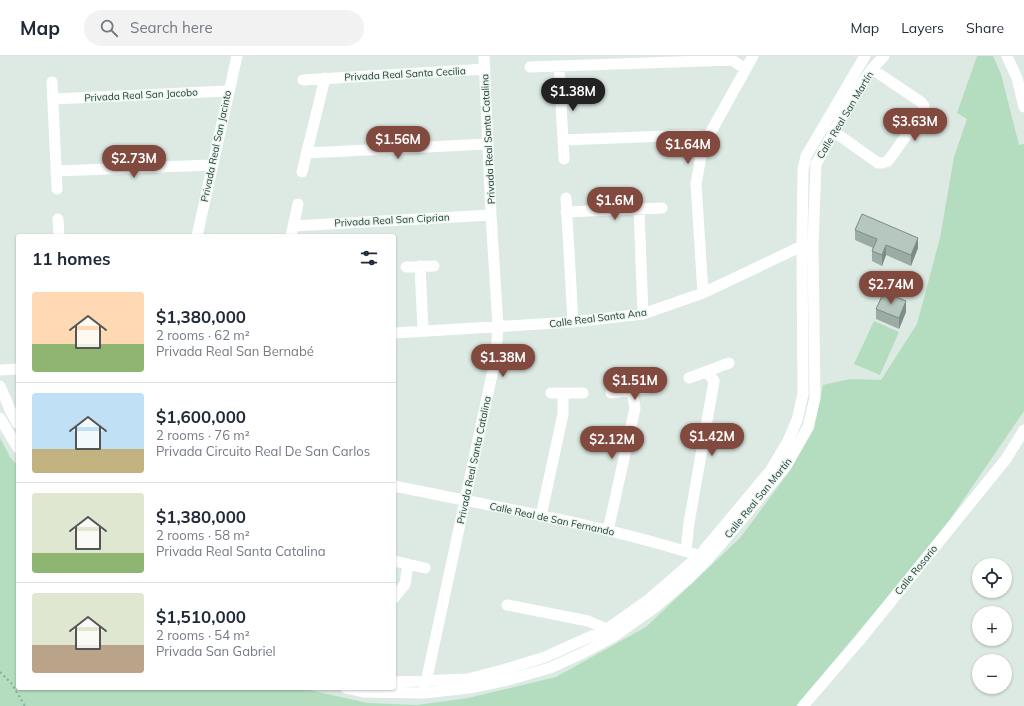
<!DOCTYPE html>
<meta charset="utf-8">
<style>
body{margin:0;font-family:Mulish,sans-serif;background:#f2f2f3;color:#1f2937;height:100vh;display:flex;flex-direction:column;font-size:15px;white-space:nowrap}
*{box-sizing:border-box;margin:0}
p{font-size:13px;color:#747a83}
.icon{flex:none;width:22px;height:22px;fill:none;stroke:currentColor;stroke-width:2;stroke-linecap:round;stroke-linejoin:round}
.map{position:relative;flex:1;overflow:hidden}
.side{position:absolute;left:16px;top:178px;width:380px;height:456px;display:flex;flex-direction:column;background:#fff;border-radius:4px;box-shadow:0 1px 3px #0004}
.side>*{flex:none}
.tools{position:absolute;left:972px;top:502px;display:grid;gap:8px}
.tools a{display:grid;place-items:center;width:40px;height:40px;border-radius:50%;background:#fff;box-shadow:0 1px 3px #0004;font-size:20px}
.price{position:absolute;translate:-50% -34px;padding:0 9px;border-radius:14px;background:#82493f;color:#fff;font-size:13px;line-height:26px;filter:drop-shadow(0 1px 2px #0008)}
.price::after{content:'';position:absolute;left:50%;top:24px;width:12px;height:9px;margin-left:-6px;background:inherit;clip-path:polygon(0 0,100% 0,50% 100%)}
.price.current{background:#222;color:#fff}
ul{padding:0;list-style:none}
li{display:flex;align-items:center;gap:12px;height:100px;padding:0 16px}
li+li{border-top:1px solid #e0e1e3}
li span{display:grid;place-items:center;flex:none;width:112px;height:80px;border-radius:4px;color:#555}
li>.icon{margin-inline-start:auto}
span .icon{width:48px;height:48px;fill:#fffc;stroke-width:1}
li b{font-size:17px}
h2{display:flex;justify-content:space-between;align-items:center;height:48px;padding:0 16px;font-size:17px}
header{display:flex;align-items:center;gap:24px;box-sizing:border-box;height:56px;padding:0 20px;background:#fff;border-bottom:1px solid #e0e1e3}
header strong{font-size:19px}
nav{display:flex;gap:22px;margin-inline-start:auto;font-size:14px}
.search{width:280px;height:36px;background:#f2f2f3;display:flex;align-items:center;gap:10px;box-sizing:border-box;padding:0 14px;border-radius:22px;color:#747a83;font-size:15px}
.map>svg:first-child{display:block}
.green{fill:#b3ddbe}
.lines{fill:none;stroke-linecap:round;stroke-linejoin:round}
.path{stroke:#7ab09e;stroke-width:2;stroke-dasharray:2 3;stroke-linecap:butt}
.street{stroke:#fff;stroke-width:11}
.wall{fill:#9caba4}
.shaded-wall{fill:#7f8b86}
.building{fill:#b5c7bf;stroke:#7f8b86}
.labels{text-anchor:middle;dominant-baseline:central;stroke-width:3;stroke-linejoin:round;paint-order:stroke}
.street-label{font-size:10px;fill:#1d3a32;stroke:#edf6f1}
</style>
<header>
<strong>Map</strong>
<div class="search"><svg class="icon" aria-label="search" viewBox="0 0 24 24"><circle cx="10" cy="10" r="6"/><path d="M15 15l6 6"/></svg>Search here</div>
<nav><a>Map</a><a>Layers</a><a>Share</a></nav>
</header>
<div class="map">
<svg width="1024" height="650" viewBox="0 0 1024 650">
<rect width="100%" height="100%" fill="#dceae3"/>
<path class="green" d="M977,0H993L1001,18L1019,89L1024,88V355L940,478L796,650H0V382L10,401L18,410V632H300L368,647L417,649L468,642L556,621L646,571L740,482L789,416L814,373L823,329L850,323L881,324L917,268L940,182L954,101L967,63L957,57Z
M874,265L899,276L880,319L854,308Z"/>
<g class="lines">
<path class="path" d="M0,616L11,627L25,650"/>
<path class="street" d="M1007,0L1017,22L1024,51
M559,10L564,103
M530,11L732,4L745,13
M303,24L485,13
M52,26L57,133
M53,43L228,35
M833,75L878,107H882L888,105L924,55V50L921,46L872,13
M564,84L691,79L708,81
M307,97L487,88
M56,115L212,109
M302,116L325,22
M566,142L573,266
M639,153L643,258
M566,156L662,152
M58,163L59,180
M293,170L491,159
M197,180L237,0
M291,180L298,148
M420,210L423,274
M406,211L434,210
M703,237L696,128L702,95L708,81L753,0
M394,277L573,266L643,258L703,237L802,190H808
M0,314L18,313
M689,322L729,307
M0,330L11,356L18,368
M551,337H583
M611,337L656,331
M0,362L18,392
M394,430C496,451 605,469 704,501
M541,460L563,358V337
M608,475L635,352L632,334
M686,495L689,467L714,325L707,316
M394,505L425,512
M394,542L405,528L408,508
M507,549L588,565L607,573
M394,626L468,623L506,613L545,601L607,573L648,544L699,500L770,415L788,385L797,364L803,338L802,190L803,114L806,100L865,0
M425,631L496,300L498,271L491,159L484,0
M346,632L365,636L424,637L469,632L508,624L550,612L583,597L613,581L654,552L688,523L708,503L733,474L786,410L808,371L815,342L813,189L816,108L856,36L872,13L884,0
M803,650L859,585L1006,403L1024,374"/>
</g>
<path class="wall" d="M855,174L918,192L911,210L886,199L882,210L872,205V195L873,192L855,184Z
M876,253L906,256L899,273L876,263Z"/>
<path class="shaded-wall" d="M918,182V192L911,210V199Z
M886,189V199L882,210V199Z
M906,245V256L899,273V262Z"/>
<path class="building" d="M862,158L918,182L911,199L886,189L882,199L872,195L877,183L855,174Z
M884,236L906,245L899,262L876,253Z"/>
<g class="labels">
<g class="street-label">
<text transform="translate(405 18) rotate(-3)">Privada Real Santa Cecilia</text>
<text transform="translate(141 39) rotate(-3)">Privada Real San Jacobo</text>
<text transform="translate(845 59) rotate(-59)">Calle Real San Martín</text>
<text transform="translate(488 83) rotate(-93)">Privada Real Santa Catalina</text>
<text transform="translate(216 90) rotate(-78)">Privada Real San Jacinto</text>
<text transform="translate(392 164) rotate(-3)">Privada Real San Ciprian</text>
<text transform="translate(598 262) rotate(-7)">Calle Real Santa Ana</text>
<text transform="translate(474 404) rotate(-78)">Privada Real Santa Catalina</text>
<text transform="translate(758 442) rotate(-51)">Calle Real San Martín</text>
<text transform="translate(552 463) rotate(12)">Calle Real de San Fernando</text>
<text transform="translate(916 514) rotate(-51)">Calle Rosario</text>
</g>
</g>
</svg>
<div class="tools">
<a><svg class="icon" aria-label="locate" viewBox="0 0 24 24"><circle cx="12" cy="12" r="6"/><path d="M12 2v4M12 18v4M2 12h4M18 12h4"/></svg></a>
<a>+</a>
<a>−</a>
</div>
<b class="price current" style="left:573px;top:56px">$1.38M</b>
<b class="price" style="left:915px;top:86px">$3.63M</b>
<b class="price" style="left:398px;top:104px">$1.56M</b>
<b class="price" style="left:688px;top:109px">$1.64M</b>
<b class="price" style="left:134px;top:123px">$2.73M</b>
<b class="price" style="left:615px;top:165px">$1.6M</b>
<b class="price" style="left:891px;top:249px">$2.74M</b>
<b class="price" style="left:503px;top:322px">$1.38M</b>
<b class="price" style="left:635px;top:345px">$1.51M</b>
<b class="price" style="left:712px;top:401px">$1.42M</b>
<b class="price" style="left:612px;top:404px">$2.12M</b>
<section class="side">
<h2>11 homes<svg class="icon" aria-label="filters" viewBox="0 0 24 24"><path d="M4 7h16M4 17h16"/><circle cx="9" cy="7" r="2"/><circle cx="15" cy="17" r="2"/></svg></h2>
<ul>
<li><span style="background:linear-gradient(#ffd9b3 65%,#8fb573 0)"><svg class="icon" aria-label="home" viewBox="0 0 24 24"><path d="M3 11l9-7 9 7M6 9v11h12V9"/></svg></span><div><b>$1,380,000</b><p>2 rooms · 62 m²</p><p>Privada Real San Bernabé</p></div></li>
<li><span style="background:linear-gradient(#bfe0f5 70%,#c2b280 0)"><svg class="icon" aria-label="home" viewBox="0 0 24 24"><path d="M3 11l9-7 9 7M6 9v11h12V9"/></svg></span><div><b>$1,600,000</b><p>2 rooms · 76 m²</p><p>Privada Circuito Real De San Carlos</p></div></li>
<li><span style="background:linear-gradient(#dfe7d0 75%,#8fb573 0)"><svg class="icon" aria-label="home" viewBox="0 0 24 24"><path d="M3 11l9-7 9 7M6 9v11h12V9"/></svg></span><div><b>$1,380,000</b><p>2 rooms · 58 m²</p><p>Privada Real Santa Catalina</p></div></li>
<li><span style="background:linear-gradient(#dfe7d0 65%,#b9a48a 0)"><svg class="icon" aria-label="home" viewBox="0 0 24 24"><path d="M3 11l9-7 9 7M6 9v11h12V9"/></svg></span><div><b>$1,510,000</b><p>2 rooms · 54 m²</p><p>Privada San Gabriel</p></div></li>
</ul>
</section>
</div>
